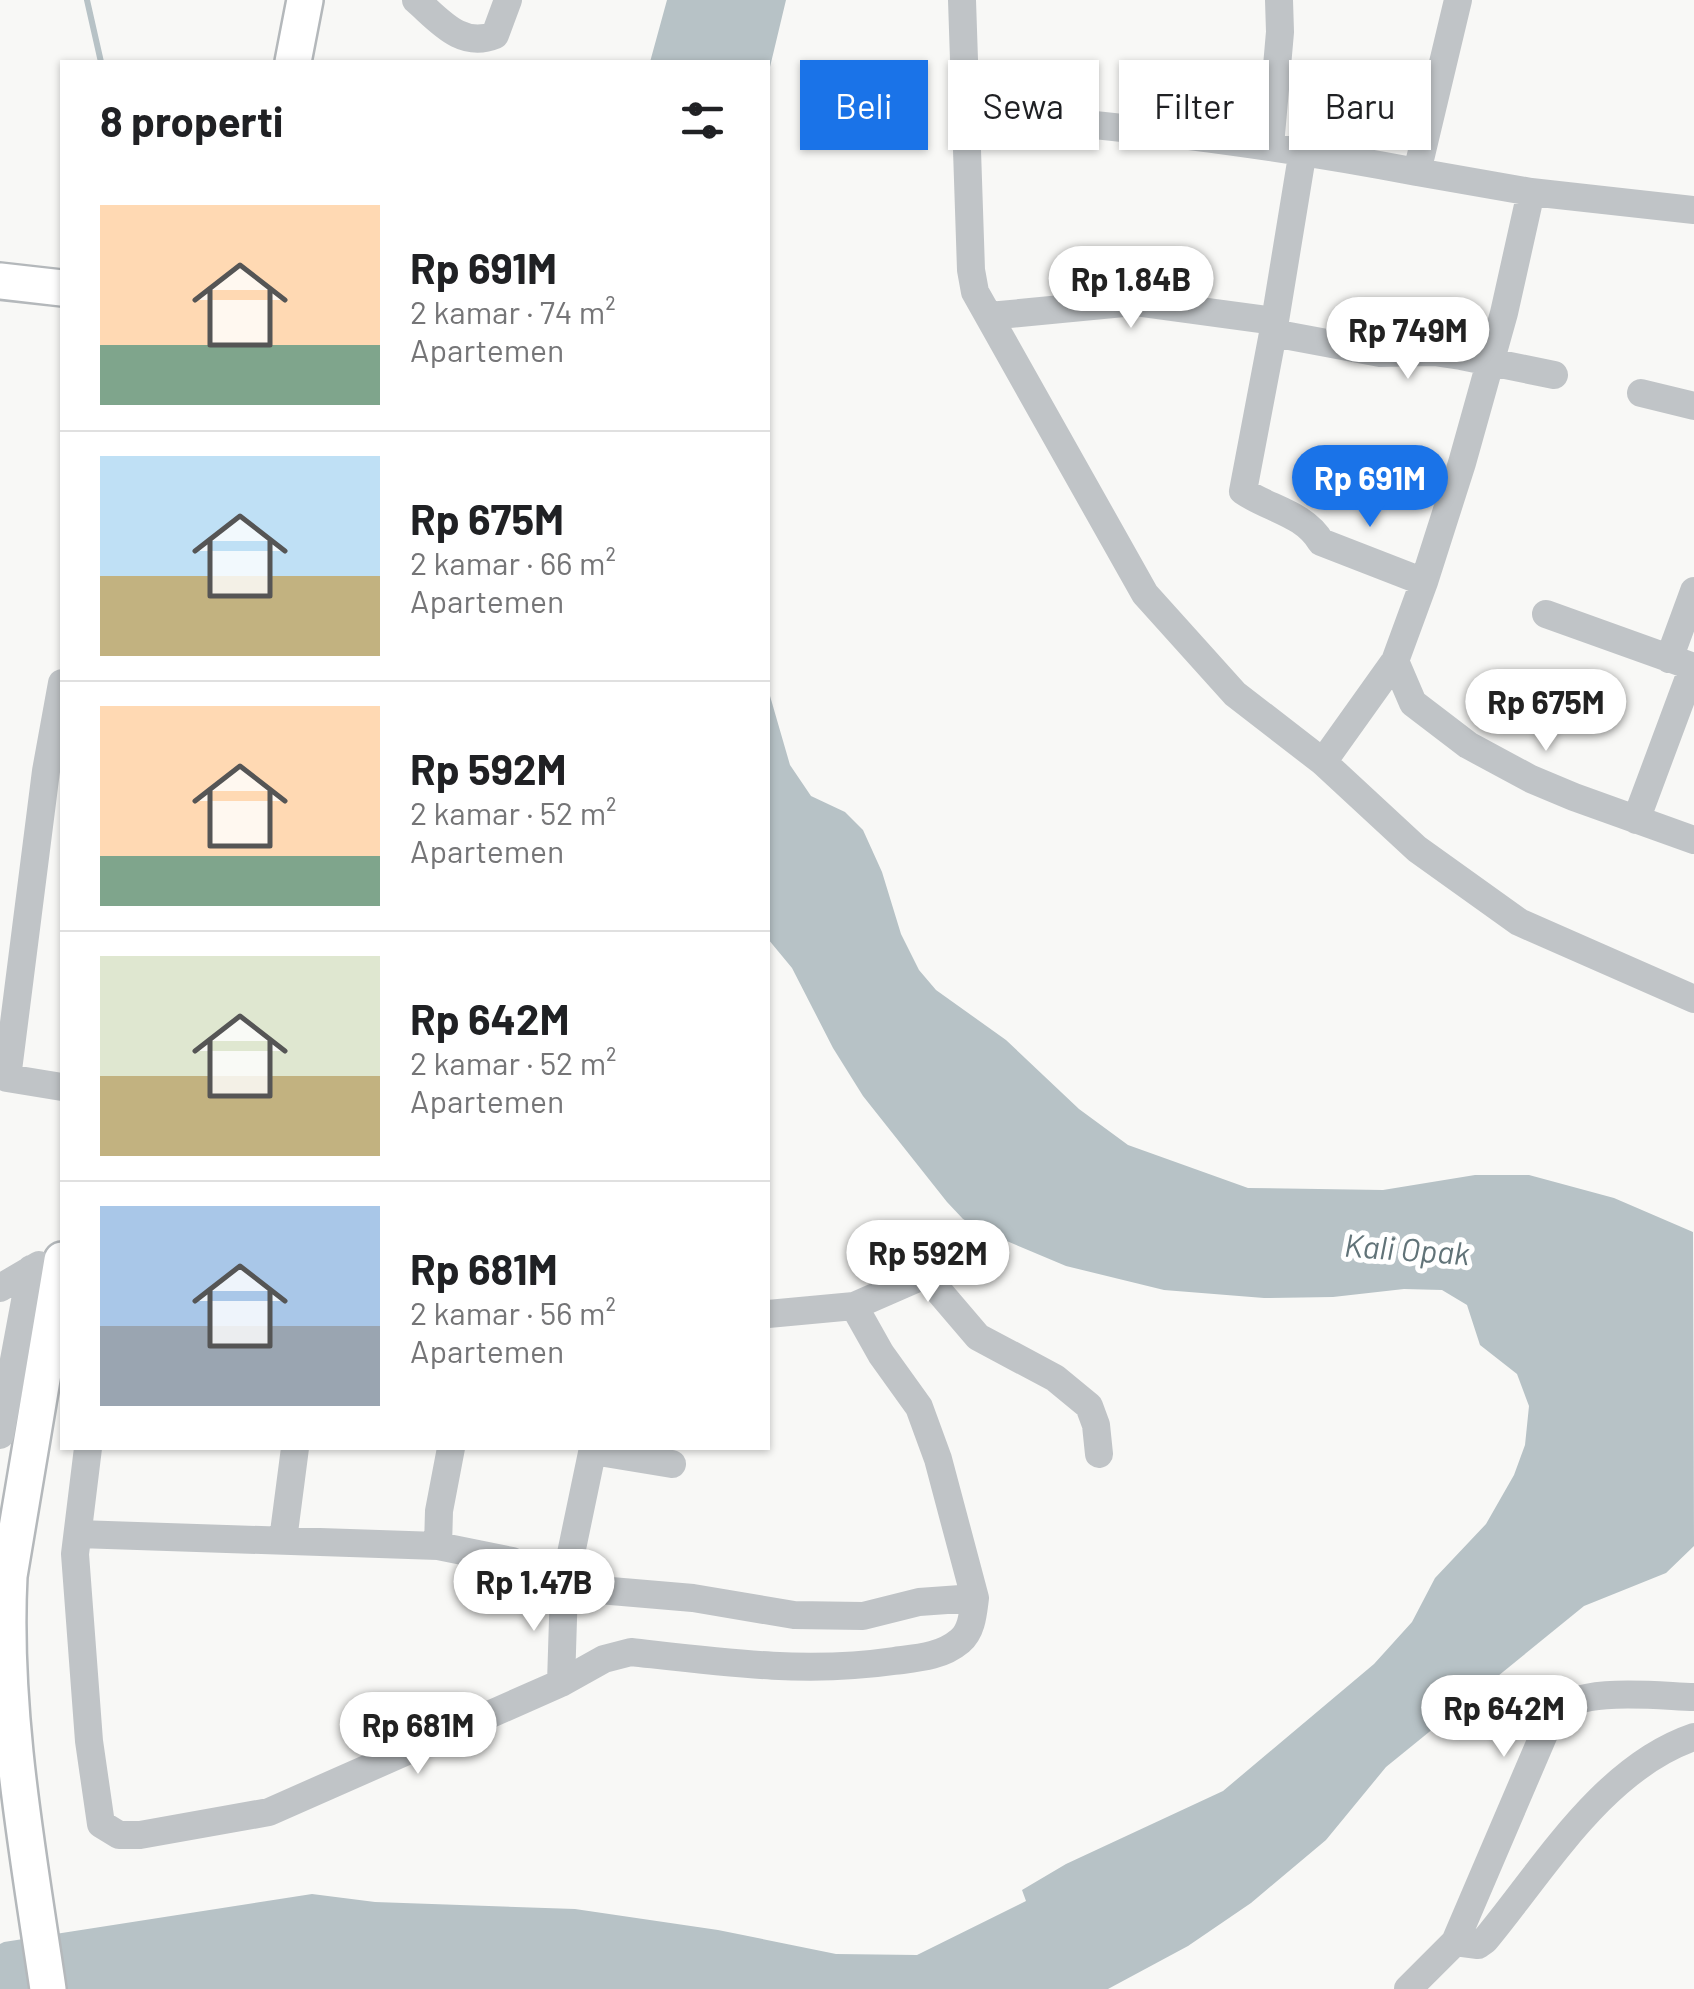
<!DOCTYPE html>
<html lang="id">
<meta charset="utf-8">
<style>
body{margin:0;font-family:Barlow,sans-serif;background:#f6f6f6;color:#202124;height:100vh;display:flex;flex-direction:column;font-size:38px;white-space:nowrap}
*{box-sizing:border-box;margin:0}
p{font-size:32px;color:#757577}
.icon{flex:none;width:55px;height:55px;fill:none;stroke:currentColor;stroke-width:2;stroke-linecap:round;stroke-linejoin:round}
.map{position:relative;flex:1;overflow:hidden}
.sheet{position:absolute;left:60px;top:60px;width:710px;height:1390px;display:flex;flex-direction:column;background:#fff;border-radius:0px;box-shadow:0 2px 8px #0004}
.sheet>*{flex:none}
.guide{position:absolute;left:800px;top:60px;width:742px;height:90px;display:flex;gap:20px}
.price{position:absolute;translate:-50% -85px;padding:0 22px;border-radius:35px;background:#fff;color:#222;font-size:32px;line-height:65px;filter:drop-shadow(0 2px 5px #0008)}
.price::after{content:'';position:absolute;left:50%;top:60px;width:30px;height:22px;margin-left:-15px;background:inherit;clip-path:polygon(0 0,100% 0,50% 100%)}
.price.selected{background:#1a73e8;color:#fff}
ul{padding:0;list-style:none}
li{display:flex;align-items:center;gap:30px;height:250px;padding:0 40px}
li+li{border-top:2px solid #e0e0e0}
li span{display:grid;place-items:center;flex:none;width:280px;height:200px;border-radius:0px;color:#555}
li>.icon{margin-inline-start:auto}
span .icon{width:120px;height:120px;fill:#fffc;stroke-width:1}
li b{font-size:42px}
h2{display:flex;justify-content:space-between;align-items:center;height:120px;padding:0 40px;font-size:42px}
.tag{padding:0 35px;border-radius:0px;background:#fff;box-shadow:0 2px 8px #0004;font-size:35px;line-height:90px}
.tag.selected{background:#1a73e8;color:#fff}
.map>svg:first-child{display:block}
.water{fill:#b7c2c6}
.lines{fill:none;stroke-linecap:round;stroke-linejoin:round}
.stream{stroke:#b7c2c6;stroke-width:6}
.major-casing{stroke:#b4b8bb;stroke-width:40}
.minor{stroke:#c0c4c7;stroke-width:28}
.major{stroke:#fff;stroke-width:35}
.labels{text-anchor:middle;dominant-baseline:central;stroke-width:10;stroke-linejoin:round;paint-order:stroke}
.water-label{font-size:32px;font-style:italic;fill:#617378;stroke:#fff}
</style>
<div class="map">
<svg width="1694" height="1989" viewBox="0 0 1694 1989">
<rect width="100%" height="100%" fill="#f8f8f6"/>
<path class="water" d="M667,0H786L770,67L768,106V62H650Z
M768,689L790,765L811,796L845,812L863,830L882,872L901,934L919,970L936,990L1006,1040L1079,1109L1128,1145L1248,1188L1383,1190L1475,1175H1529L1614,1198L1693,1232L1694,1546L1666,1573L1584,1606L1386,1767L1326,1840L1251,1903L1188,1946L1108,1989H0V1944L4,1942L312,1894L375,1902L575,1909L718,1930L836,1954L917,1955L1026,1901L1022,1890L1066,1864L1223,1791L1374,1664L1412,1622L1435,1578L1486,1524L1514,1475L1525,1445L1529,1406L1517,1374L1480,1345L1467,1305L1442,1290L1404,1289L1333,1297L1264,1298L1164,1290L1066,1266L990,1234L963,1219L947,1202L863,1096L833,1048L792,968L768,939Z"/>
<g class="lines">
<path class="stream" d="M87,0L101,62"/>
<defs>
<path id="major" d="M293,62L305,0
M0,281L62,288
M48,1989C28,1853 2,1714 9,1576L62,1260"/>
</defs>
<use href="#major" class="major-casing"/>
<path class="minor" d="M416,0C439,20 461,49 495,35L508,0
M962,0L971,270L975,292L1145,594L1235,694L1323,762L1417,849L1519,922L1694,999
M1458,0L1417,172L1531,192L1694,210
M964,113C1116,125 1267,143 1417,172
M1270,146L1280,32L1279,0
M1303,150L1273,333L1243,491C1269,509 1304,513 1321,542L1424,582
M989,316L1134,302L1275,321
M1273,333L1380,353L1434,352L1461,356L1554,375
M1641,393L1694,406
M1546,614L1694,667
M1669,659L1694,591
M1395,661L1413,703L1468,745L1531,779L1574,797L1694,840
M62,683L46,771L7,1078L62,1087
M1323,762L1395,661L1424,582L1462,463L1504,313L1531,192
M1636,820L1693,667
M925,1275L978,1337L1055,1378L1089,1406L1096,1425L1099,1454
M0,1288L39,1265
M854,1306L881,1354L919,1407L938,1459L975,1598
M768,1314L854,1306L925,1275L953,1240
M0,1435L31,1269
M88,1448L75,1554L89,1741L101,1824L119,1835H140L269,1812L561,1683L604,1659L631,1652C719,1662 805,1674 894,1661C917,1658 941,1657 960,1641C972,1631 973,1613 975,1598L919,1602L863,1616L794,1615L693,1598L564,1587L512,1561L438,1546L439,1511L451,1448
M593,1451L672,1464
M78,1534L438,1546
M283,1540L295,1448
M561,1683L564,1587L593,1448
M1455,1942L1478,1945L1485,1940C1544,1869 1603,1768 1694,1737
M1408,1989L1455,1942L1553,1713C1580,1686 1656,1696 1694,1697"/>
<use href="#major" class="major"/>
</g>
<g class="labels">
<g class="water-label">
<text transform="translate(1407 1248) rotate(4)">Kali Opak</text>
</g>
</g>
</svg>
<b class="price" style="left:1131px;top:331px">Rp 1.84B</b>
<b class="price" style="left:1408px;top:382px">Rp 749M</b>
<b class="price selected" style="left:1370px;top:530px">Rp 691M</b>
<b class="price" style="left:1546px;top:754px">Rp 675M</b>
<b class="price" style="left:928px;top:1305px">Rp 592M</b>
<b class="price" style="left:534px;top:1634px">Rp 1.47B</b>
<b class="price" style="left:1504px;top:1760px">Rp 642M</b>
<b class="price" style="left:418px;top:1777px">Rp 681M</b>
<div class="guide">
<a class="tag selected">Beli</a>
<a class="tag">Sewa</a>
<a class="tag">Filter</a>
<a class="tag">Baru</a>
</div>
<section class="sheet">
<h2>8 properti<svg class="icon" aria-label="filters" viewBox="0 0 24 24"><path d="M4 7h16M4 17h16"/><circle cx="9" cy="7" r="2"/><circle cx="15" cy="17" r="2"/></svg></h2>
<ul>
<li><span style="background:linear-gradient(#ffd9b3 70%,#7fa58c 0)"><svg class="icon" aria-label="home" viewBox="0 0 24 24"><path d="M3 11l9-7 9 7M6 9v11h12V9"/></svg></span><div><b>Rp 691M</b><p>2 kamar · 74 m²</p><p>Apartemen</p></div></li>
<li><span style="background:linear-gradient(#bfe0f5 60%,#c2b280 0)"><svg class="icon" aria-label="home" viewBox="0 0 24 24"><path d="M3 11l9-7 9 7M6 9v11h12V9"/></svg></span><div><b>Rp 675M</b><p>2 kamar · 66 m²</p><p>Apartemen</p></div></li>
<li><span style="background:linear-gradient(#ffd9b3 75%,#7fa58c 0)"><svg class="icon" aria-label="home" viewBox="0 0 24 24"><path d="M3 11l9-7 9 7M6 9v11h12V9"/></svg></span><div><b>Rp 592M</b><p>2 kamar · 52 m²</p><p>Apartemen</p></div></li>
<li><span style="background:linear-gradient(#dfe7d0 60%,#c2b280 0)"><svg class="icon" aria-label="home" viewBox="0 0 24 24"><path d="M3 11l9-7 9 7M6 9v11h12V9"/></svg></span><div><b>Rp 642M</b><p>2 kamar · 52 m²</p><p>Apartemen</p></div></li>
<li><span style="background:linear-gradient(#a9c7e8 60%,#9aa5b1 0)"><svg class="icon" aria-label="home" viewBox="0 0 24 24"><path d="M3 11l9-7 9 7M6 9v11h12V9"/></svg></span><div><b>Rp 681M</b><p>2 kamar · 56 m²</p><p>Apartemen</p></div></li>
</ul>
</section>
</div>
